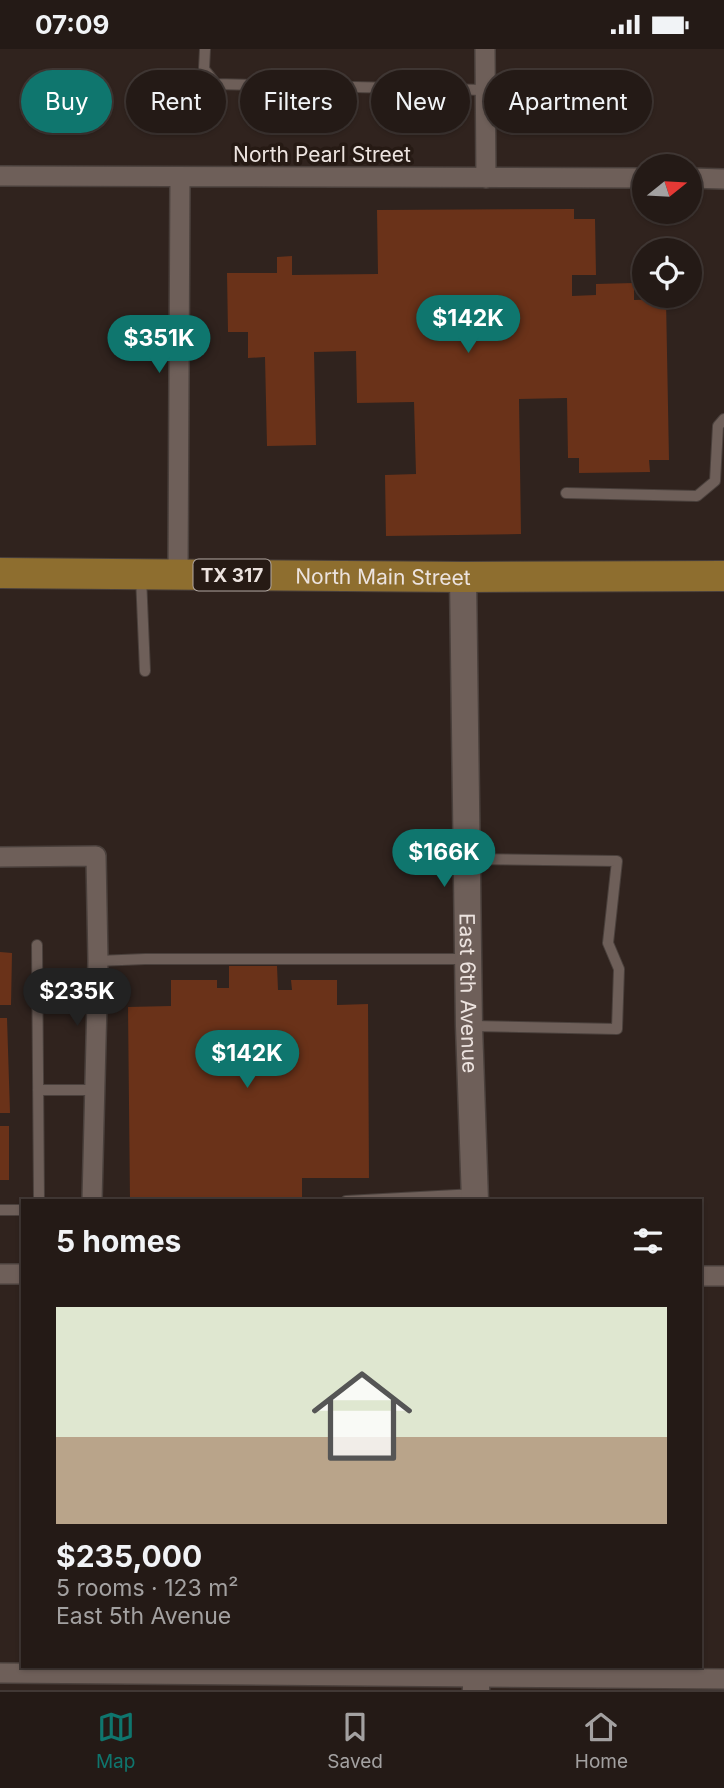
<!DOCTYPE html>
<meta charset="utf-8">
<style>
body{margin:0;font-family:Inter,sans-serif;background:#302723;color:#f1f3f6;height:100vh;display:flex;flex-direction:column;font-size:26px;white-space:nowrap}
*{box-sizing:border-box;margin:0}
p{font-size:23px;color:#a3a1a1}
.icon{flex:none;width:38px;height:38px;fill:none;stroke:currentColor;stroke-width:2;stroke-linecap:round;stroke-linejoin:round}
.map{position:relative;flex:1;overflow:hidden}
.drawer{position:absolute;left:21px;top:1150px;width:681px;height:469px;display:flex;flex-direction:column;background:#241a16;border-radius:0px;box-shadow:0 2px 5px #0004,0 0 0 2px #413835}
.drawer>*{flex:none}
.hud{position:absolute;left:21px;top:21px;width:682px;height:63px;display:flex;gap:14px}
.needle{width:46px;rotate:72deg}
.controls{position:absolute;left:632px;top:105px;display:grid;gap:14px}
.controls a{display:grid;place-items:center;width:70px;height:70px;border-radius:50%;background:#241a16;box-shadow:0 2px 5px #0004,0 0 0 2px #413835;font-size:35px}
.price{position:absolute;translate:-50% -60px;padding:0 16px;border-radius:24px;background:#0f766e;color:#fff;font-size:23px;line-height:46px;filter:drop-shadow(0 2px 4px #0008)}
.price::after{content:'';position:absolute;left:50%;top:42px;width:21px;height:16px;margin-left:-10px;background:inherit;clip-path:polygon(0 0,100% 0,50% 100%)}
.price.active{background:#222;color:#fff}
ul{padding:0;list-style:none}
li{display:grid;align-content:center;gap:14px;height:371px;padding:0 35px}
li+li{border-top:2px solid #413835}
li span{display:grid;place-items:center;height:217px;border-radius:0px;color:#555}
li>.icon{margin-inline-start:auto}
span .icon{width:126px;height:126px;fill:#fffc;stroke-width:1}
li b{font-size:30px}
h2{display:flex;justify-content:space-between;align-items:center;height:84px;padding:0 35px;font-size:30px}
.pill{padding:0 24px;border-radius:32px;background:#241a16;box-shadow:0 2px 5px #0004,0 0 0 2px #413835;font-size:24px;line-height:63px}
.pill.active{background:#0f766e;color:#fff}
.status{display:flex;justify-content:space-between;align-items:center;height:49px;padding:0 35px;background:#241a16;direction:ltr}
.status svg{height:19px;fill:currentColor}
.menu{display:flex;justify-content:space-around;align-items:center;height:98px;border-top:2px solid #413835;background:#241a16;font-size:19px;color:#a3a1a1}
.menu a{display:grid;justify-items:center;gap:4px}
.menu .active{color:#0f766e}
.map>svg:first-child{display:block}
.building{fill:#6a3219}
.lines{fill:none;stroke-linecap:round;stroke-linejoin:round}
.service-casing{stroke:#4a403c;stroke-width:12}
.minor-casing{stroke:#4a403c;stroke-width:22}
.secondary-casing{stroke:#4a403c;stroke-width:29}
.primary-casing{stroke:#4a403c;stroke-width:32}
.service{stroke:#6e5f59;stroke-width:10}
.minor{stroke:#6e5f59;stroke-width:19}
.secondary{stroke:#6e5f59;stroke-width:26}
.primary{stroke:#8e6e2f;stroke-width:30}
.labels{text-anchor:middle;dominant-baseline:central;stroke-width:7;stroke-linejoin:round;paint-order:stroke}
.shield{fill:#261a14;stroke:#b1a7a2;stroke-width:2}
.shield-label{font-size:19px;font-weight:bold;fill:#ece3df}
.street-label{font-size:21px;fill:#ece3df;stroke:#261a14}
</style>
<div class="status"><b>07:09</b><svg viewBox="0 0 49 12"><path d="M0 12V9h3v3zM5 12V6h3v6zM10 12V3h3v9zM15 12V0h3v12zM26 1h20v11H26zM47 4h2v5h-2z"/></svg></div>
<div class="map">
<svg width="724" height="1641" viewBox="0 0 724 1641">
<rect width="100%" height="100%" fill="#30231e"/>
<path class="building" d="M574,160V170H595L596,226H572V247L596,246V235L634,234V251L666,250L669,411H649L650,423L579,424V409H568L567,349L519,350L521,485L386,487L385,426L416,425L414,353L357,354L356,302L314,303L316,396L267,397L265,308L248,309V283H228L227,224H277V208L292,207V226L378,225L377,161Z
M0,903L12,904L11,956H0Z
M229,917H277L278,941H292L291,931H337V956L368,955L369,1129H302V1152H130L128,958L171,957V931H217V939H229Z
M0,969H7L10,1064H0Z
M0,1077H9V1131H0Z"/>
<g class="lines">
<defs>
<path id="service" d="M205,0L204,20L216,35L485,41
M566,444L697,447L715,432L718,377L724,370
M141,528L145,622
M468,810L617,812L608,894L619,920L617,980L472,977
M37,896L39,1152
M98,912L145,910H468
M38,1041H96
M346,1152L475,1145
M0,1161H23"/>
<path id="minor" d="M485,0L486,129
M0,127L644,129
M690,129L724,130
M178,525L180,128
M0,808L96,807L98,912L92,1152
M0,1225H23
M700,1227H724
M0,1624L724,1630"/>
<g id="secondary">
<path id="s1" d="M463,528L469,977L475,1152"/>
<path d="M476,1641V1617"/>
</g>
<g id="primary">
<path id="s2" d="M0,524L463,528L724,527"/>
</g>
</defs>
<use href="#service" class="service-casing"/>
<use href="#minor" class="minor-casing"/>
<use href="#secondary" class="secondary-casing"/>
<use href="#primary" class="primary-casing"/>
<use href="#service" class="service"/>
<use href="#minor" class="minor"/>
<use href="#secondary" class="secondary"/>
<use href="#primary" class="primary"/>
</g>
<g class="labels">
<rect class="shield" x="193.5" y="510.5" width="77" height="31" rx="5"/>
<g class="shield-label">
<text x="232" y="526">TX 317</text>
</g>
<g class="street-label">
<text x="322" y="105">North Pearl Street</text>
<text stroke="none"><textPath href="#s2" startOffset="383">North Main Street</textPath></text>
<text stroke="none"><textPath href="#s1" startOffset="416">East 6th Avenue</textPath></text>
</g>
</g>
</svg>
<div class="controls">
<a><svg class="needle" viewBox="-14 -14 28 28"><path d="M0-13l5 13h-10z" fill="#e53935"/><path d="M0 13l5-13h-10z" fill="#a3a1a1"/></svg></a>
<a><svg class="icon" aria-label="locate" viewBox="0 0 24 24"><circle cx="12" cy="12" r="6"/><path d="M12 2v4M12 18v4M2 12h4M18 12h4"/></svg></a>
</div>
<b class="price" style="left:468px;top:306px">$142K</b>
<b class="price" style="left:159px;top:326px">$351K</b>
<b class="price" style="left:444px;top:840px">$166K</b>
<b class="price active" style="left:77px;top:979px">$235K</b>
<b class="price" style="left:247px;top:1041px">$142K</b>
<div class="hud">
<a class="pill active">Buy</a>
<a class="pill">Rent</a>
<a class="pill">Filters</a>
<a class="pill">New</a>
<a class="pill">Apartment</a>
</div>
<section class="drawer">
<h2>5 homes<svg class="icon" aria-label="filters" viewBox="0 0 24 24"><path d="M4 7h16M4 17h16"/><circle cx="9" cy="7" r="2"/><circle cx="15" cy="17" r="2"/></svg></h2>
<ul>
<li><span style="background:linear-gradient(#dfe7d0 60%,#b9a48a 0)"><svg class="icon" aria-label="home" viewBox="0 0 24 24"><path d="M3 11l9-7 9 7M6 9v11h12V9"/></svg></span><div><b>$235,000</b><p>5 rooms · 123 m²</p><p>East 5th Avenue</p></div></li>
</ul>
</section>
</div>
<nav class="menu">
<a class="active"><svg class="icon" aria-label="map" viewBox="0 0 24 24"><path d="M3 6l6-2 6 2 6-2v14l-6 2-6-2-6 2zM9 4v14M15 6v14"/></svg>Map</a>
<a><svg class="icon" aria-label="saved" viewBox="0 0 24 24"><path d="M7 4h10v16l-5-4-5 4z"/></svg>Saved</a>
<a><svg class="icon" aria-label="home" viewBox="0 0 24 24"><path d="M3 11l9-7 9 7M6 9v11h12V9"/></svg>Home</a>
</nav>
